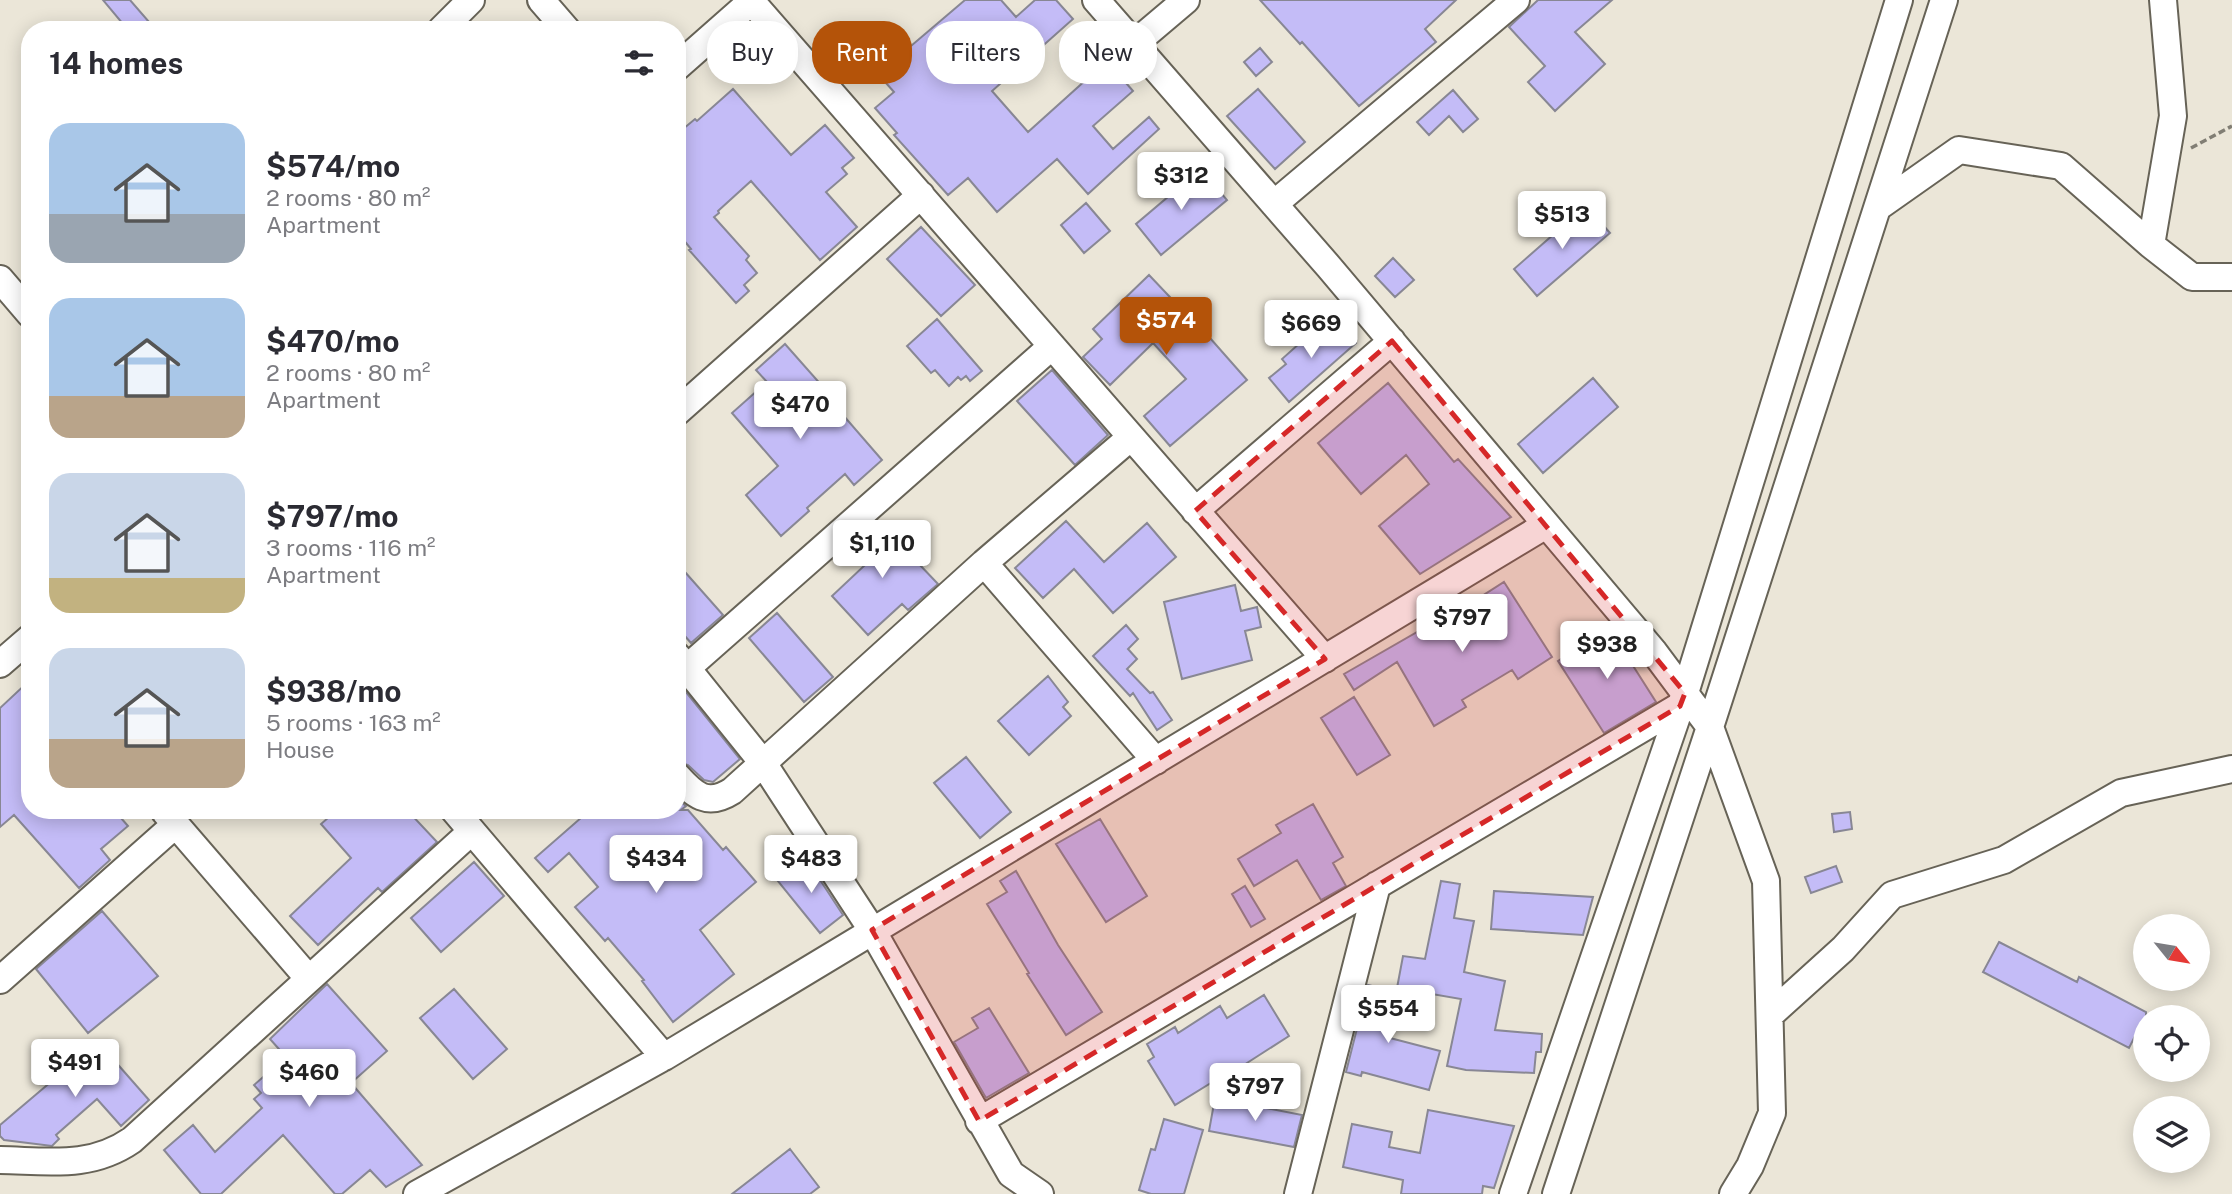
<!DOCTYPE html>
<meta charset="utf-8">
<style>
body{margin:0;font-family:"Public Sans",sans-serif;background:#f2f2f3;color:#2b2b33;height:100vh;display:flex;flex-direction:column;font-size:26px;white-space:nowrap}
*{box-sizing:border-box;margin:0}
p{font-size:23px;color:#7c7c81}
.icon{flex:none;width:38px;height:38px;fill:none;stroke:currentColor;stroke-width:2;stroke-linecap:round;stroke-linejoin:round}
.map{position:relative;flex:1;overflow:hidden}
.drawer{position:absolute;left:21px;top:21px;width:665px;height:798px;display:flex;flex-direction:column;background:#fff;border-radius:28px;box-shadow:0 4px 18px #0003}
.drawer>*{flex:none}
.banner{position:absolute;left:707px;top:21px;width:665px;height:63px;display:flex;gap:14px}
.needle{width:46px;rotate:120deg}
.fabs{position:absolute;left:2133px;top:914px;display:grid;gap:14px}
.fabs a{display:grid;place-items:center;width:77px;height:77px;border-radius:50%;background:#fff;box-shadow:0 4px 18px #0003;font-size:35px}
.price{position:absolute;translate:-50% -60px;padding:0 16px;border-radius:7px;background:#fff;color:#222;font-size:23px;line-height:46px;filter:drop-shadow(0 2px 4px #0008)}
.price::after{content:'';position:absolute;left:50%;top:42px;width:21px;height:16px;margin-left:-10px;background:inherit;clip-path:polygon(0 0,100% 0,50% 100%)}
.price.selected{background:#b45309;color:#fff}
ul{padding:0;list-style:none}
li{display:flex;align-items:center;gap:21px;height:175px;padding:0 28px}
li span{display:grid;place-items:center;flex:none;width:196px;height:140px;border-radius:21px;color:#555}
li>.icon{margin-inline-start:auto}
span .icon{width:84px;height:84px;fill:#fffc;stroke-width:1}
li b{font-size:30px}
h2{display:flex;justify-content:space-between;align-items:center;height:84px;padding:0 28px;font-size:30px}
.tag{padding:0 24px;border-radius:28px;background:#fff;box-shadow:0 4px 18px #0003;font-size:24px;line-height:63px}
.tag.selected{background:#b45309;color:#fff}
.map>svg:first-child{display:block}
.building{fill:#c4bcf7;stroke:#888794;stroke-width:2}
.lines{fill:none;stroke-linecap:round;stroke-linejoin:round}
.minor-casing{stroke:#676357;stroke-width:30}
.path{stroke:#817e74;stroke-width:3.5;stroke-dasharray:7 3.5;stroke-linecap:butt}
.minor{stroke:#fff;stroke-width:26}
.marked{fill:#d62828;fill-opacity:0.2;stroke:#d62828;stroke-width:5;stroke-dasharray:14 9;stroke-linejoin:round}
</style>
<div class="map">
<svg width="2232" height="1194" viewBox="0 0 2232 1194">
<rect width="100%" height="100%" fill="#ebe6d8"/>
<path class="building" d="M103,0H130L156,30H128Z
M965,0H1001L1016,17L1035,0H1056L1073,19L992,91L1028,132L1107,61L1133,91L1093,126L1113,149L1149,117L1159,129L1088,194L1057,159L997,212L968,178L948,195L894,135L897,133L875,108L894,92L878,74Z
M1260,0H1456L1425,29L1436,42L1359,106L1302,42L1300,44Z
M1538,0H1612L1575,32L1605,64L1555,111L1528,82L1545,66L1509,27Z
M1260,48L1272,62L1256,76L1244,62Z
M733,89L791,155L825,125L854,158L842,168L847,174L826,192L857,227L820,260L751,181L718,211L719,213L714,217L749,256L746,260L757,273L744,285L749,291L736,303L689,250L691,249L677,232V134L695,119L697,121Z
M1258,89L1305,142L1275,169L1227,116Z
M1453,90L1478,119L1463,132L1449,116L1429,135L1417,122Z
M1201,169L1227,200L1161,255L1136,224Z
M1086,203L1110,231L1084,253L1061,225Z
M1586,206L1610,233L1537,296L1514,269Z
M921,227L975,285L941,316L887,259Z
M1393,258L1414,280L1395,297L1375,276Z
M1149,275L1186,314L1188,313L1247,380L1170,446L1144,416L1186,379L1153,343L1110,385L1083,357L1102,339L1093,329Z
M937,319L982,371L970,381L966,376L961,380L958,377L949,386L935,370L931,373L907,346Z
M1336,320L1356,343L1289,402L1269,378L1286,364L1282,359L1310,334L1314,339Z
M785,344L839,405L836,407L882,460L854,485L845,474L807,508L809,511L781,536L746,495L778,466L732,413L767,382L756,370Z
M1052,370L1108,435L1075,465L1017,401Z
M1593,378L1618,407L1543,473L1518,444Z
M1388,383L1454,462L1458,459L1511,517L1420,574L1379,526L1429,484L1406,455L1361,494L1318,443Z
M878,521L938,584L908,610L902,604L868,635L832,596L865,565L848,547Z
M1066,521L1104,562L1147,523L1176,557L1113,613L1074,569L1043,598L1015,568Z
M677,563L723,615L691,643L677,627Z
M1504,582L1552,657L1518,679L1512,670L1462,700L1466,707L1434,726L1397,662L1354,690L1344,674L1459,608L1460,610Z
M1235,585L1241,611L1257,607L1261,627L1245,631L1252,660L1182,679L1164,602Z
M777,613L833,677L804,702L749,638Z
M1126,625L1138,639L1128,649L1137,659L1127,669L1150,693L1153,692L1172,720L1157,730L1133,693L1130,696L1093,656Z
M1609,628L1656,702L1604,733L1558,661Z
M1048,676L1068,702L1063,707L1071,716L1029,755L998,721Z
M30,680V810H114L128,826L101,849L110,860L79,888L14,815L0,827V708Z
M686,692L740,759L713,782L704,780L688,765L677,761V700Z
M1354,697L1390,755L1357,775L1321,718Z
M966,757L1011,812L980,838L934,783Z
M677,799L686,806L681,810H688L723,850L726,847L756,882L700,930L734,974L673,1022L642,981L644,980L608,938L605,941L575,907L598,887L569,853L548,872L535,858L590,810H677Z
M1313,804L1343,857L1333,863L1346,886L1321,900L1297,860L1254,886L1238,859L1281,833L1276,825Z
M337,810H407L437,842L382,892L378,888L318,945L290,916L351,858L321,824Z
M1850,812L1852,829L1834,832L1832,814Z
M1100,819L1147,896L1106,922L1056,844Z
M805,857L843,915L820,933L777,880Z
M474,862L504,896L441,952L411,918Z
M1836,866L1842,882L1811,893L1805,877Z
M1016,871L1058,945L1102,1012L1066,1035L1027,974L1029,973L987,904L1007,892L1000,881Z
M1441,881L1460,884L1454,918L1474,921L1464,972L1505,981L1495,1030L1542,1034L1541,1052H1536L1534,1073L1466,1070L1447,1066L1461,999L1397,988L1403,956L1425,959Z
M1245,886L1265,919L1251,927L1232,894Z
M1494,891L1593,897L1583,935L1491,929Z
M102,911L158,976L88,1033L36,969Z
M1999,942L2077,982L2079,977L2146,1012V1042L2135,1036L2129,1048L1983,972Z
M327,984L387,1051L351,1083L422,1165L386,1187L370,1170L342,1194H335L283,1135L221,1194H201L164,1150L193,1125L215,1152L262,1108L254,1099L261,1093L254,1085L286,1057L270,1039Z
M1368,985L1401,993L1390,1038L1440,1051L1429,1090L1362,1072L1361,1076L1346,1072Z
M454,989L507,1049L473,1079L420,1018Z
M1264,995L1289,1036L1219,1081V1078L1175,1105L1148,1061L1154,1057L1147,1044L1175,1027L1178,1033L1220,1006L1227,1018Z
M989,1008L1029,1073L986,1098L954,1042L978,1028L972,1018Z
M98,1042L149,1100L121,1126L97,1099L56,1135L59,1139L52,1146L4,1140L0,1136V1125Z
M1215,1098L1302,1115L1294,1147L1209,1131Z
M1428,1110L1514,1126L1494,1188L1483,1186L1482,1194H1401L1403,1180L1343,1167L1352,1124L1392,1132L1389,1147L1420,1153Z
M1164,1119L1203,1130L1184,1194H1151L1139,1190L1151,1149L1155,1150Z
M790,1149L819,1187L810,1194H732Z"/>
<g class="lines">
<defs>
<path id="minor" d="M541,0L567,30
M1096,0L1329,267L1654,652L1710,727L1766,881L1772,1113L1750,1166L1733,1194
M751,1L1325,659
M441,30L471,0
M1134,44L1186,0
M677,67L753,0
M1274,204L1516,0
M1878,207L1959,150L2061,166L2151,245L2192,277H2232
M2151,245L2173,116L2163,0
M0,279L30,314
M677,412L921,195
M1195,511L1392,341
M984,563L1156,761
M677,656L763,763L872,930L1011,1174L1040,1194
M0,664L30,638
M687,668L1052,346
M677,776C694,795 707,807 732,791L984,563L1131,437
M454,810L664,1057
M165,812L309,979
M0,980L176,824
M1771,1014L1843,949L1892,895L2004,860L2121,793L2232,769
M979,1121L1680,706
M0,1160C49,1161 90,1169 132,1140L472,831
M417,1194L664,1057L1546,525
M1298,1194L1377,885
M1513,1194L1685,693L1899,0
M1556,1194L1710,727L1944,0"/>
</defs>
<use href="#minor" class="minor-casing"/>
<path class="path" d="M2191,148L2232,126"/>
<use href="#minor" class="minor"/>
</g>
<path class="marked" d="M1392,341L1685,693L1680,706L979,1121L872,930L1325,659L1195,511Z"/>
</svg>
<div class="fabs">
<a><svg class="needle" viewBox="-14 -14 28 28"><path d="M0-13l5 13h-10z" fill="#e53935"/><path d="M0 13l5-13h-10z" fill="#7c7c81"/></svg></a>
<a><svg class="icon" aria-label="locate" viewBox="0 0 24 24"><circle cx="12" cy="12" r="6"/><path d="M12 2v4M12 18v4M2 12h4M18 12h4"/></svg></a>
<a><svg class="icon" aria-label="layers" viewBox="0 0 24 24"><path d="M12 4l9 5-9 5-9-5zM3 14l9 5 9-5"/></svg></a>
</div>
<b class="price" style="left:1181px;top:212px">$312</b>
<b class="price" style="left:1562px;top:251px">$513</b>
<b class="price selected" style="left:1166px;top:357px">$574</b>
<b class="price" style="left:1311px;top:360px">$669</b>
<b class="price" style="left:800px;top:441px">$470</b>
<b class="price" style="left:882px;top:580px">$1,110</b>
<b class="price" style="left:1462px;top:654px">$797</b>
<b class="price" style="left:1607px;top:681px">$938</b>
<b class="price" style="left:656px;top:895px">$434</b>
<b class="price" style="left:811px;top:895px">$483</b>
<b class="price" style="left:1388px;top:1045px">$554</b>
<b class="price" style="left:75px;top:1099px">$491</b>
<b class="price" style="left:309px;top:1109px">$460</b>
<b class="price" style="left:1255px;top:1123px">$797</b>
<div class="banner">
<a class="tag">Buy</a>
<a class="tag selected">Rent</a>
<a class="tag">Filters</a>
<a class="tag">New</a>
</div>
<section class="drawer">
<h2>14 homes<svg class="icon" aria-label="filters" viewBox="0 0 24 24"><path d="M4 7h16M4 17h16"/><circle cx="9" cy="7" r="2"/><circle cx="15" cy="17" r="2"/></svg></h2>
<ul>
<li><span style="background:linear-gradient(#a9c7e8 65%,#9aa5b1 0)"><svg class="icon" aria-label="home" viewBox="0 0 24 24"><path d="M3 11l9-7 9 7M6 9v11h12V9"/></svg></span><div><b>$574/mo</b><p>2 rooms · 80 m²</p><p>Apartment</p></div></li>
<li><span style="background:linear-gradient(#a9c7e8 70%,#b9a48a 0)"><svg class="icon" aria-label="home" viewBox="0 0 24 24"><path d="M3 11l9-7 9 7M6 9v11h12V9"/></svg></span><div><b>$470/mo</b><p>2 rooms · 80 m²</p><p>Apartment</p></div></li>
<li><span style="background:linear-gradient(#c9d6e8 75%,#c2b280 0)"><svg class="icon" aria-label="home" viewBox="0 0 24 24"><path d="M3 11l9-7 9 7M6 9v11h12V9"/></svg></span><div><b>$797/mo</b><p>3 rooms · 116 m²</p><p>Apartment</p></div></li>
<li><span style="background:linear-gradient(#c9d6e8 65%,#b9a48a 0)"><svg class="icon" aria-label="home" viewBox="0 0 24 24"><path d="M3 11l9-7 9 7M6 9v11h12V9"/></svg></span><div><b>$938/mo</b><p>5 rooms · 163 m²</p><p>House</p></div></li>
</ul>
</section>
</div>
